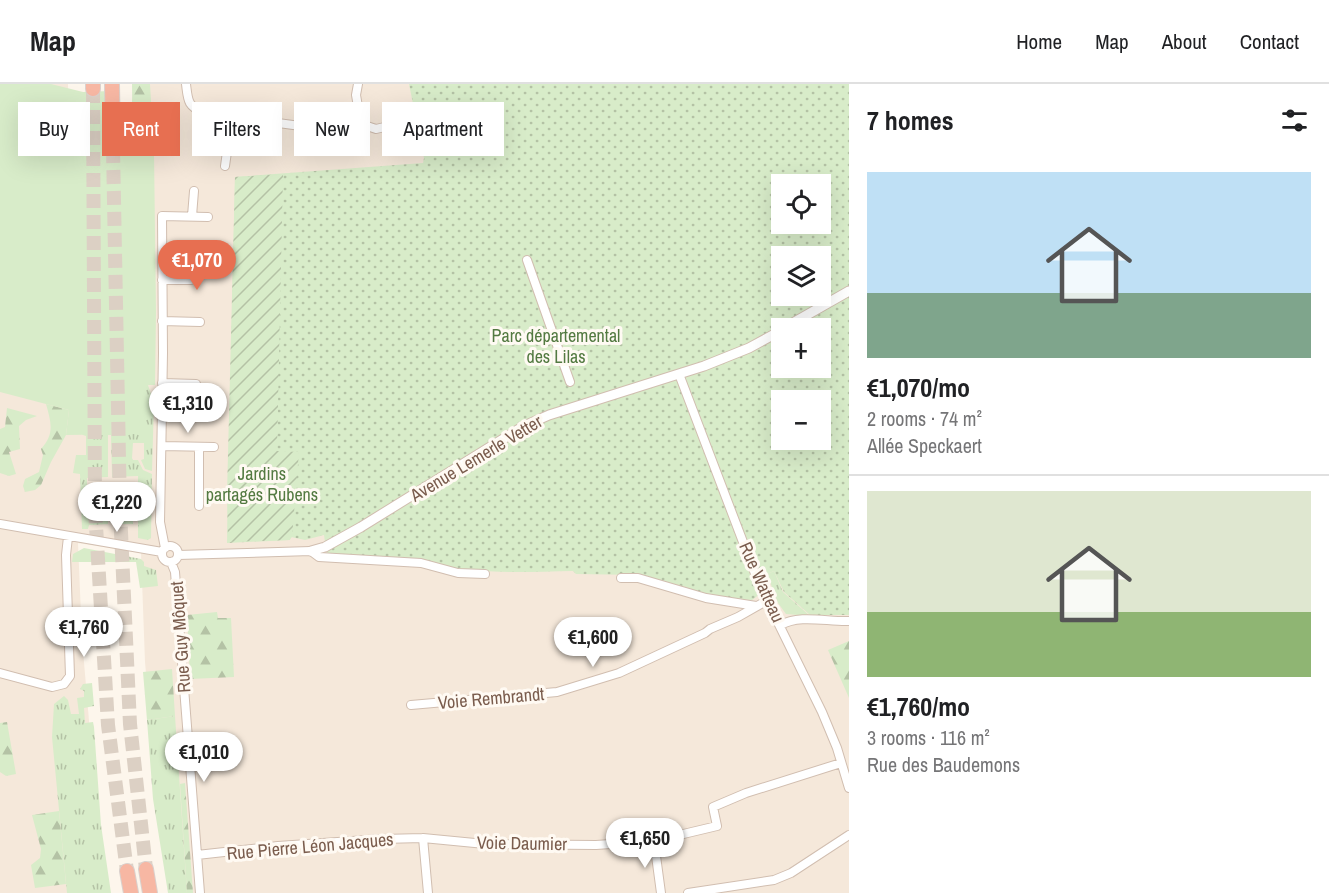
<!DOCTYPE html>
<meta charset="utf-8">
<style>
body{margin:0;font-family:"Archivo Narrow",sans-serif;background:#f6f6f6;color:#202124;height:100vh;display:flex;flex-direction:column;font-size:22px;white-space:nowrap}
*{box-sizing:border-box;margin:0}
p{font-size:20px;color:#757577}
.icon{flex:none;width:33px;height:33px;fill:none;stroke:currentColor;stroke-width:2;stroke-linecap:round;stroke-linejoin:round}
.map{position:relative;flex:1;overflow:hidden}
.sheet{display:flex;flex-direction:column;background:#fff;width:480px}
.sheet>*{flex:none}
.hud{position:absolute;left:18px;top:18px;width:570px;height:54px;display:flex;gap:12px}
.fabs{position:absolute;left:771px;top:90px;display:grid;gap:12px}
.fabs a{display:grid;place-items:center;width:60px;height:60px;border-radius:0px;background:#fff;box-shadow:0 6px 24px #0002;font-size:30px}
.price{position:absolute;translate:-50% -51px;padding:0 14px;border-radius:21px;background:#fff;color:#222;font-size:20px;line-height:39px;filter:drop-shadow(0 2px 3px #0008)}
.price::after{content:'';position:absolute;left:50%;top:36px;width:18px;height:14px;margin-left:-9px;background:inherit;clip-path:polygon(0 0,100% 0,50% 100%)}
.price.current{background:#e76f51;color:#fff}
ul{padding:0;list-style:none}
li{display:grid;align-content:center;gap:12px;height:318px;padding:0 18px}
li+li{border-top:2px solid #e0e0e0}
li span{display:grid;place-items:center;height:186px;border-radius:0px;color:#555}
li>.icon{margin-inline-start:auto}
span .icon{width:108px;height:108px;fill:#fffc;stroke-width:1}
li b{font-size:26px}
h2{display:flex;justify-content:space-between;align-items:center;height:72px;padding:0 18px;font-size:26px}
.chip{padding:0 21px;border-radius:0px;background:#fff;box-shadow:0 6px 24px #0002;font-size:21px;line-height:54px}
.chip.current{background:#e76f51;color:#fff}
header{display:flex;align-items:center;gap:36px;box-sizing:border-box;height:84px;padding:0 30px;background:#fff;border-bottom:2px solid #e0e0e0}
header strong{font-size:28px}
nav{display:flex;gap:33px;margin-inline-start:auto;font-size:21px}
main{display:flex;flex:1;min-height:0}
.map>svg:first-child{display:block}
.residential{fill:#f5e8da;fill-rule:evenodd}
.grass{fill:url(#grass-tufts)}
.forest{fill:url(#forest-firs)}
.park{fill:url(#park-dots);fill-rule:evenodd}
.garden{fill:url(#garden-furrows)}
.pitch{fill:#d8ecc9}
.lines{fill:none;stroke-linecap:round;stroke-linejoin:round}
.motorway-tunnel{stroke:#dcd0c4;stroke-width:14;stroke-dasharray:14 7;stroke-linecap:butt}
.minor-casing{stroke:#d1beb0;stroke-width:10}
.tertiary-casing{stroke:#d1beb0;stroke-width:11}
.motorway-casing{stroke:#dad1cd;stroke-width:16}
.minor{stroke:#fff;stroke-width:8}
.tertiary{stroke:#fff;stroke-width:9}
.motorway{stroke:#f7b7a3;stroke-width:14}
.labels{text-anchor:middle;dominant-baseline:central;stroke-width:6;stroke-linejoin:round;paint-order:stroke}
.park-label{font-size:18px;fill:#537a41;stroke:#fffaf3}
.street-label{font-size:18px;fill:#7a5c4d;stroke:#fffaf3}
</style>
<header>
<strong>Map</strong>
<nav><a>Home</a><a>Map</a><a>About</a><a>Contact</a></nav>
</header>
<main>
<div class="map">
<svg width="849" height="809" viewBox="0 0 849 809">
<defs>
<pattern id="grass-tufts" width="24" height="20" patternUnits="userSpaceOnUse" patternTransform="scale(1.5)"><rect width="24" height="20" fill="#d8ecc9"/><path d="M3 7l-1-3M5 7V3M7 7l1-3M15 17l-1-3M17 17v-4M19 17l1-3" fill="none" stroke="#b4c2a5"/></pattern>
<pattern id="forest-firs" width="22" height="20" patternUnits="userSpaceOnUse" patternTransform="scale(1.5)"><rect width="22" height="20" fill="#d8ecc9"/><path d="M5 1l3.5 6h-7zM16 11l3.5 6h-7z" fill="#b4c2a5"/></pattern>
<pattern id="park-dots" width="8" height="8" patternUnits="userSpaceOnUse" patternTransform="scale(1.5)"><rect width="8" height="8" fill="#d8ecc9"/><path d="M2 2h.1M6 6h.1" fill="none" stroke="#b4c2a5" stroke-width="1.8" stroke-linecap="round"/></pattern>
<pattern id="garden-furrows" width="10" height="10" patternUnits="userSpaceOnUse" patternTransform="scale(1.5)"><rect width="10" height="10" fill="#d8ecc9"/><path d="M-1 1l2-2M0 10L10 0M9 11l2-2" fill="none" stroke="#b4c2a5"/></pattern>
</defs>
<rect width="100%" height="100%" fill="#fdf6ec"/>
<path class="residential" d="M0,0H68L69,69L137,67L136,0H849V809H169L157,717L145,578L141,469L78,459L82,555L100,765L108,809H0ZM782,100H820V140H782ZM782,172H820V212H782ZM782,244H820V284H782ZM782,316H820V356H782Z"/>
<path class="grass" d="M0,205L145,252L148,301L154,319L152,387L145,385L141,376L144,375V359H133L132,374L133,376H138L143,386L152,390L151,454L148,456L138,454V392L112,393L111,351H108V393L87,394V420H108V440L89,441L88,445H82L80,390L73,389L76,371H86V352L83,351Z
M112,420H133V440H112Z
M84,464L141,475L144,478V482L156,486L158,502L140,504L136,478H72L73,470Z
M774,487L783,508L810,532L786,530L778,519L767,490Z
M92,599L94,622L84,624L85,639L93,638L94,643L101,741L111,809H67L52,653L54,620L64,612L68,616L71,630H79L77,614L84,613V607L80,605L83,600Z
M175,632L187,809H168L153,715L147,636Z"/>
<path class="forest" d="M132,0H150L154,68H124C123,53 127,43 130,30C133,20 132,9 132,0Z
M46,320L69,326L66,351L51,378L41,401L35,406L25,408L23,402L25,395L39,388L43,371L41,365C55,350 51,338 46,320Z
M7,324L37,332L26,336L19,342L20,365L9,368L16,390L9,392L0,389V345L5,343Z
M217,528L218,534H231L234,593L190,595L187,531Z
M849,557V614L828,566Z
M172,585L175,632L147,636L143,588Z
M7,638L16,690L6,692L0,688V639Z
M185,699L193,809H187L180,700Z
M59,727L66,800L35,804L31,781L40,774L41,765L32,731Z"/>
<path class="park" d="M409,0H849V531H810L784,508L774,487L767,490L764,485L751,487L760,510L752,516C733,515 701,514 686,503L637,491L576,490L573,487C523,488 474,491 425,478L424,475L327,472L324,451L305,456L291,453L290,456L227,459L235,93L423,79L424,74ZM782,100H820V140H782ZM782,172H820V212H782ZM782,244H820V284H782ZM782,316H820V356H782Z"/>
<path class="garden" d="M283,90L277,367L299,368L292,453L289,456L228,458L227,410L235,93Z"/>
<path class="pitch" d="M0,0H51L83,8L110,7L109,68H154L156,228L155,301H139L140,350L66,351L69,326L0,308Z"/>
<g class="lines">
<path class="motorway-tunnel" d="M93,5L95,425L108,641L127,787
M113,65L120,427L130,640L146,785"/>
<defs>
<path id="minor" d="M186,0C188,16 187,22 204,29L345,48L361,40L356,11L358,0
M361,40L376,45L406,38
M225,82L232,32
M192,132L194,107
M527,176L570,298
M162,196H191V175
M162,237L200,238
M679,290L759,500L822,628L837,664L849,704
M162,299L196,300
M162,362L214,363
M199,422V363
M0,440L162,468
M162 470a8 8 0 1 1 16 0a8 8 0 1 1-16 0Z
M165,464L160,438L163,269L162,132L208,133
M178,471L311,467L319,473L421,479L458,489L485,490
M171,478L175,488L200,809
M621,494H638L706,514L756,522
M781,541C799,530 828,538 849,537
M0,589L52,603L64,600L70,592L66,471L68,453
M411,621L557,608L619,589L705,549L710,545L738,533L766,517
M423,754L428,809
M654,757L661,809
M197,771L278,762L382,755L423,754L485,760L596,761L654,757L717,742L713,723L746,709L841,679
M688,809L774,796L791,789L849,751"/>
<path id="tertiary" d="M784,244L849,207
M311,467L325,463L361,443L524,342L549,331L704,282L749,264L782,246"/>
<path id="motorway" d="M93,0V5
M112,0L113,65
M146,785L150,809
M127,787L131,809"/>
</defs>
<use href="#minor" class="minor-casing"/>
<use href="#tertiary" class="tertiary-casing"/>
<use href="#motorway" class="motorway-casing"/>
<use href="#minor" class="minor"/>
<use href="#tertiary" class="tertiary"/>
<use href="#motorway" class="motorway"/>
</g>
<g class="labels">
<g class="park-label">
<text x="556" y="251">Parc départemental<tspan x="556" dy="21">des Lilas</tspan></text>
<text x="262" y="389">Jardins<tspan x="262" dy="21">partagés Rubens</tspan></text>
</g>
<g class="street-label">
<text transform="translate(476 374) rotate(-31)">Avenue Lemerle Vetter</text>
<text transform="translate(762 498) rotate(66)">Rue Watteau</text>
<text transform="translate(180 553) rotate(-94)">Rue Guy Môquet</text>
<text transform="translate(491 614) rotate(-5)">Voie Rembrandt</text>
<text transform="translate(522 759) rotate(1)">Voie Daumier</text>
<text transform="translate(310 762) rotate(-5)">Rue Pierre Léon Jacques</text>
</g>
</g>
</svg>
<div class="fabs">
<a><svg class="icon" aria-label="locate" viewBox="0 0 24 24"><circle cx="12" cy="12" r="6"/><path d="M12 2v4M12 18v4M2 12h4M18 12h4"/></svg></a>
<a><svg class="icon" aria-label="layers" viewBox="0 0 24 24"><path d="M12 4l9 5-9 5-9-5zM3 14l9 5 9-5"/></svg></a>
<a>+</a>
<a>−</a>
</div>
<b class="price current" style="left:197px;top:207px">€1,070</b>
<b class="price" style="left:188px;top:350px">€1,310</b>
<b class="price" style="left:117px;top:449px">€1,220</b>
<b class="price" style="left:84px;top:574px">€1,760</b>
<b class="price" style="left:593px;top:584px">€1,600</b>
<b class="price" style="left:204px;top:699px">€1,010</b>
<b class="price" style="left:645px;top:785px">€1,650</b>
<div class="hud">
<a class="chip">Buy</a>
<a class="chip current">Rent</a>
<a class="chip">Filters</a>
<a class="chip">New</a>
<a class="chip">Apartment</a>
</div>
</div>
<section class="sheet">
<h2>7 homes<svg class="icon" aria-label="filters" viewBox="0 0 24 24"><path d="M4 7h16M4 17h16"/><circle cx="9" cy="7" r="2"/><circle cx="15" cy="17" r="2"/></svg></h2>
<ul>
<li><span style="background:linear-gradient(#bfe0f5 65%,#7fa58c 0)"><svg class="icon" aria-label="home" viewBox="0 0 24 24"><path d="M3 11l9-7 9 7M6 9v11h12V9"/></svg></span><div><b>€1,070/mo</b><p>2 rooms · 74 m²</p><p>Allée Speckaert</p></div></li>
<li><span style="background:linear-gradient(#dfe7d0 65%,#8fb573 0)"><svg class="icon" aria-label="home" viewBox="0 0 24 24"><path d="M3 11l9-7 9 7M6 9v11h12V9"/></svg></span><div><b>€1,760/mo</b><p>3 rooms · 116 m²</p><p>Rue des Baudemons</p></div></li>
</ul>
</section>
</main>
